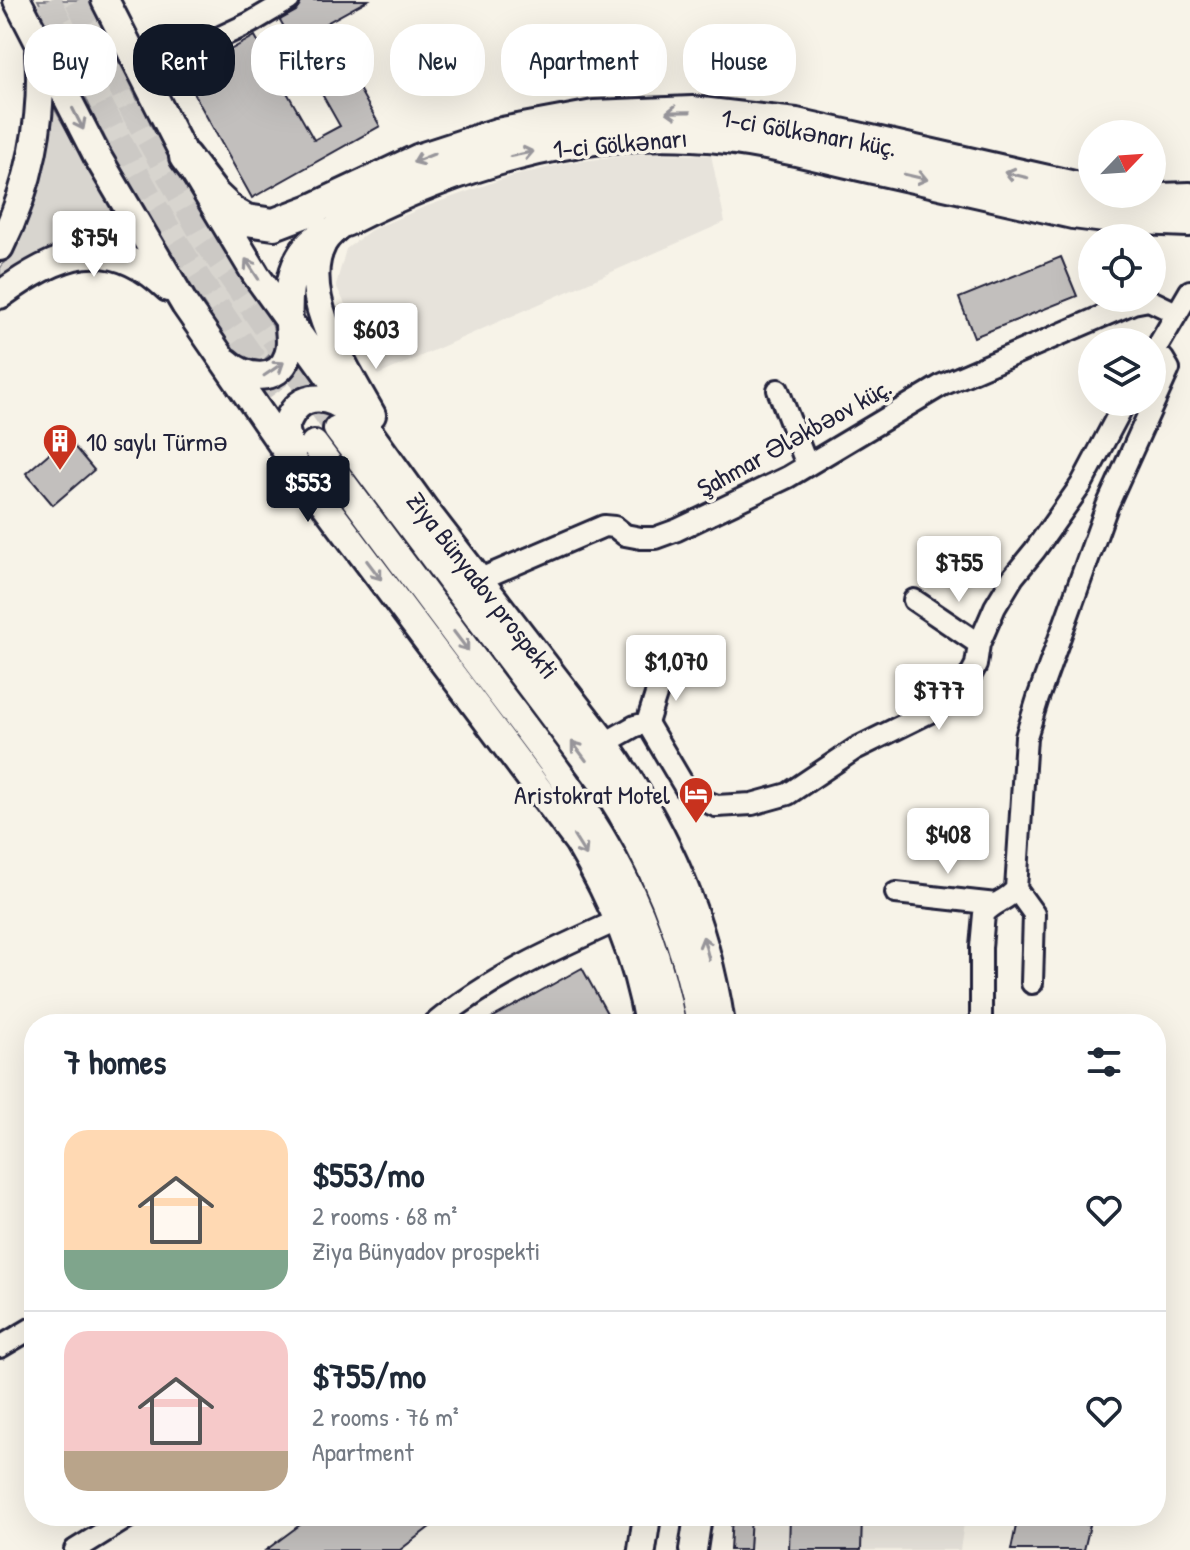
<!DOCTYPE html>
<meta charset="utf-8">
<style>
body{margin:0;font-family:"Patrick Hand",sans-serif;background:#f6f6f7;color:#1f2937;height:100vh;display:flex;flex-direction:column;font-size:30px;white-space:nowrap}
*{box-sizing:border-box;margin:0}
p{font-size:26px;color:#747a83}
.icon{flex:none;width:44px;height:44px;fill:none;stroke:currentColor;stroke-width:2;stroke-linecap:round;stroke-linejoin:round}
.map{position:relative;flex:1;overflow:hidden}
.side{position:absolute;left:24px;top:1014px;width:1142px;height:512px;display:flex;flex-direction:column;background:#fff;border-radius:32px;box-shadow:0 8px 32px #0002}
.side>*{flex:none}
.top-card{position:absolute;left:24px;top:24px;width:1142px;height:72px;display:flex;gap:16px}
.needle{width:52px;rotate:65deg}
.buttons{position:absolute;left:1078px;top:120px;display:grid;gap:16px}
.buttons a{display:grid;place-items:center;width:88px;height:88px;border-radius:50%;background:#fff;box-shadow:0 8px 32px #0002;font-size:40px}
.price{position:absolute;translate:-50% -68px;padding:0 18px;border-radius:8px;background:#fff;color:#222;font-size:26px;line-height:52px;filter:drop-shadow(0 2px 4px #0008)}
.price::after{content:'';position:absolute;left:50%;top:48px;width:24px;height:18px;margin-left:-12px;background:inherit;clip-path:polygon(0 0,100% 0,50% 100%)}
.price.selected{background:#111827;color:#fff}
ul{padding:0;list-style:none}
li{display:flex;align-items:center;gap:24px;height:200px;padding:0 40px}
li+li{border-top:2px solid #e0e1e3}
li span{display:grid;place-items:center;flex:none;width:224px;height:160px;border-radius:24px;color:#555}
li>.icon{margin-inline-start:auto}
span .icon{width:96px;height:96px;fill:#fffc;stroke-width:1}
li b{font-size:34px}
h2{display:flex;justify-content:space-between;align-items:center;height:96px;padding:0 40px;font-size:34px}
.chip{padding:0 28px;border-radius:32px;background:#fff;box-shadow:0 8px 32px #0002;font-size:28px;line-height:72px}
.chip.selected{background:#111827;color:#fff}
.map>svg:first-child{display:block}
.built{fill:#e7e3db}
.green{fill:#d8d5cf;stroke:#7d7c85;stroke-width:2}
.building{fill:#c2bfbd;stroke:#22223b;stroke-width:2}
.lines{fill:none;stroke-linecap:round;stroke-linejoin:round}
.major-tunnel{stroke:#ccc9c5;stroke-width:26;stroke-dasharray:26 13;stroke-linecap:butt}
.minor-casing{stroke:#22223b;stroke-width:26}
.major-casing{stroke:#22223b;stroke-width:32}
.highway-casing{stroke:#22223b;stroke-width:36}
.minor{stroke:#f7f3e8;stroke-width:20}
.major{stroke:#f7f3e8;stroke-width:26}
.highway{stroke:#f7f3e8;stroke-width:30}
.oneway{stroke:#97959a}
.labels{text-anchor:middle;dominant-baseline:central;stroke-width:7;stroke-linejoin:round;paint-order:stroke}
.street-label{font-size:26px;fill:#22223b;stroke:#f7f3e8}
.poi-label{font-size:26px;fill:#22223b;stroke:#f7f3e8;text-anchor:start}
</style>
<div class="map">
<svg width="1190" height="1550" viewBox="0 0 1190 1550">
<rect width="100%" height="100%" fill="#f7f3e8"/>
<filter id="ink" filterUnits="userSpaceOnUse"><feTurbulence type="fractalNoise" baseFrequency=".0125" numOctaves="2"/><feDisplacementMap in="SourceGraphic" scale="16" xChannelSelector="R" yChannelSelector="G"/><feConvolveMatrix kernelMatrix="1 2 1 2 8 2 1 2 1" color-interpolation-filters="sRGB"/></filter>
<g filter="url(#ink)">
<path class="built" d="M647,153L711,155L725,222L378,375L336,285L346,249L371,230L422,208L502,179L566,163Z
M751,1516H965L960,1550H749Z"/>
<path class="green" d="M38,0H89L145,115L205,218L272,324C278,341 277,350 263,361H247L235,352L164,244L105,138Z
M48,97L137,253C129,250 121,245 113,243C73,233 32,257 0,278V268L11,252Z"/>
<path class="building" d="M302,0H368L323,25L380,126L252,198L184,76L255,36L314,140L340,126L280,20L296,11Z
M1061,257L1077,296L974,337L959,298Z
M67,438L94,470L53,505L26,473Z
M582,968L613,1024H481Z
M312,1516H444L400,1550H266Z
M732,1516H751L749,1550H730Z
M790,1516H862L861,1550H789Z
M1018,1516H1041L1090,1525L1084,1550H1011Z"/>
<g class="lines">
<path class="major-tunnel" d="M48,0C90,86 132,172 182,253C222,319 269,381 314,444
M78,0L133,110L206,240L337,429"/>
<defs>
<path id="minor" d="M141,74L250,23L289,0
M1152,356L1190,291
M778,390L807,465
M478,580L604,526L615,527L625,535L641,538H655L677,530L788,477L942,385L1133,303L1149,300L1176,313
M914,600L979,644
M647,723L664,669
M605,743L635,726L647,723L686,789L698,798L716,806L752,804L788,794L855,749L938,708L962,691L976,665L979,644L995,607L1013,577L1035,550L1081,485L1125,402
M1016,889L1034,914L1032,983
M896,893L996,904
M434,1024C489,978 554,949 619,920
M981,1024V947L984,914C993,902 1007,901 1016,889L1026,737L1038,698L1107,506L1169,369L1163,359L1153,354
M0,1347L34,1327
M75,1550L130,1516"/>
<path id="major" d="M17,0L97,156L185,305L307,481L578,842C612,900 637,957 648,1024
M105,0L185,157L256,275L426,511L605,743C666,831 705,917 721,1024
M345,221C337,227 328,234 323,243C296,293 348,372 372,415
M0,247C30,187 44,119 39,52
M0,295C58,253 109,231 168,288
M227,362C244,379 279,384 288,355C292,345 289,334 289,324C287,287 291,251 325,232
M337,429L602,782C651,857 685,935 700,1024
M314,444C371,521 428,597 485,674C572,790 646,876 672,1024
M292,454L285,428C296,393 324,391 350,412
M642,1550L647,1516
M693,1550L698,1516"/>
<path id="highway" d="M185,157L214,195L232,212L246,220L274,224L311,210L420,159L497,134L594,116L692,112L796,124L1092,191
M1109,194L1160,199L1190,198
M345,221C452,167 572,128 693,135C750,138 806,152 860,165C931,181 1002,197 1073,213L1113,218L1189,221"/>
</defs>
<use href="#minor" class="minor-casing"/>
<use href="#major" class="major-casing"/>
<use href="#highway" class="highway-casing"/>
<use href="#minor" class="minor"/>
<use href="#major" class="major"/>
<use href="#highway" class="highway"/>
</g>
<defs><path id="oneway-shaft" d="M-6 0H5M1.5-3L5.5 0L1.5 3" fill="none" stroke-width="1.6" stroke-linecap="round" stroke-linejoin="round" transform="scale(2)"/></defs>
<g class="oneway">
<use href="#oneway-shaft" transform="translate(678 112) rotate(179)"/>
<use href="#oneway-shaft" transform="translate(78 119) rotate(63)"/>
<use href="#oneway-shaft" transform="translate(522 154) rotate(-12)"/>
<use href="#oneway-shaft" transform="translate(424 158) rotate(158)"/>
<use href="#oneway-shaft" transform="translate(1016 175) rotate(-167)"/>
<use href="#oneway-shaft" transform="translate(916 177) rotate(13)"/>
<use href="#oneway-shaft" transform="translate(252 269) rotate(-123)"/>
<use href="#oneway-shaft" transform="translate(274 369) rotate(-34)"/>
<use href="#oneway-shaft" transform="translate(374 570) rotate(53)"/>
<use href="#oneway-shaft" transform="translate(461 641) rotate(53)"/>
<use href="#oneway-shaft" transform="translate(579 751) rotate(-127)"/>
<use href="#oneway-shaft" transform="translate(580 846) rotate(58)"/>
<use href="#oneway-shaft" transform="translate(706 948) rotate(-105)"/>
</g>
</g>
<defs>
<symbol id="building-pin" viewBox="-11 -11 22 30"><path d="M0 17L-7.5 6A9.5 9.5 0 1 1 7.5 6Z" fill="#c8321e" stroke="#f7f3e8"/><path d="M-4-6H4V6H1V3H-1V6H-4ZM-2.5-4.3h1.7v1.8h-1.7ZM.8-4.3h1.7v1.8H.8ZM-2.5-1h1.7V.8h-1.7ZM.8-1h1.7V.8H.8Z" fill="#fff"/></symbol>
<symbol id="hotel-pin" viewBox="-11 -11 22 30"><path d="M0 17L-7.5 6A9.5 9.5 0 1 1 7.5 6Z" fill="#c8321e" stroke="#f7f3e8"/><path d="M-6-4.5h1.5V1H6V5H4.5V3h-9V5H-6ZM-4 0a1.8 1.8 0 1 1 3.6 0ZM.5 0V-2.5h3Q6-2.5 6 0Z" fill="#fff"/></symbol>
</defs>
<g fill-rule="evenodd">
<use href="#building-pin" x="40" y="421" width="40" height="54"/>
<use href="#hotel-pin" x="676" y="774" width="40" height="54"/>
</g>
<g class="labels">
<g class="street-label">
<text transform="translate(809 132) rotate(10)">1-ci Gölkənarı küç.</text>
<text transform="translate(620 143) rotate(-5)">1-ci Gölkənarı</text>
<text transform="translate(794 437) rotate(-29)">Şahmar Ələkbəov küç.</text>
<text transform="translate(483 585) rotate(52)">Ziya Bünyadov prospekti</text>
</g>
<g class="poi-label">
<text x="86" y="441">10 saylı Türmə</text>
<text x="670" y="794" text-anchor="end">Aristokrat Motel</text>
</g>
</g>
</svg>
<div class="buttons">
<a><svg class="needle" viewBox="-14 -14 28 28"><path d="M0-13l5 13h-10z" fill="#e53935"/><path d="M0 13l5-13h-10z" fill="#747a83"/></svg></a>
<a><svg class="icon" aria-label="locate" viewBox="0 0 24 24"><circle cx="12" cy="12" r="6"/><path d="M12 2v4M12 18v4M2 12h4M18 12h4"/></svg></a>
<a><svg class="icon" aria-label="layers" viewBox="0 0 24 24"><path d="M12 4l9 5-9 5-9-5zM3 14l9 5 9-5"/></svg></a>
</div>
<b class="price" style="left:94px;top:279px">$754</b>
<b class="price" style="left:376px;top:371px">$603</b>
<b class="price selected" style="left:308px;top:524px">$553</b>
<b class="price" style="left:959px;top:604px">$755</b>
<b class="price" style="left:676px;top:703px">$1,070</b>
<b class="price" style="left:939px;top:732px">$777</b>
<b class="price" style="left:948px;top:876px">$408</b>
<div class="top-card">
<a class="chip">Buy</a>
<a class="chip selected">Rent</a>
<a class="chip">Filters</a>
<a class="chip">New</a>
<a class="chip">Apartment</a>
<a class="chip">House</a>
</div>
<section class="side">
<h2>7 homes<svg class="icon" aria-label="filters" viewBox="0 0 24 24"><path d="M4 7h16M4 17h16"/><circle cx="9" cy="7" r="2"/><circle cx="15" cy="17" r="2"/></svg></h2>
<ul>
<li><span style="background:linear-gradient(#ffd9b3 75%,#7fa58c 0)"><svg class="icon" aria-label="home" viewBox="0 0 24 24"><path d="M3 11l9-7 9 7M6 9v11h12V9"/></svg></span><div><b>$553/mo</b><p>2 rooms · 68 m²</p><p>Ziya Bünyadov prospekti</p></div><svg class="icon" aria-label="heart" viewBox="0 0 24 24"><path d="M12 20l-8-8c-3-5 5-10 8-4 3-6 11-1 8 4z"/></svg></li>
<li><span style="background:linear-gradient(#f6c9c9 75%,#b9a48a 0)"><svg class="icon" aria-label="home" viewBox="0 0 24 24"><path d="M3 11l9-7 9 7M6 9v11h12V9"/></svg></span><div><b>$755/mo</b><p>2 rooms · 76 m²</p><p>Apartment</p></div><svg class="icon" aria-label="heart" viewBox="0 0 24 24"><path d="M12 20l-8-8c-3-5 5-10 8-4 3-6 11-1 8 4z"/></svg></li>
</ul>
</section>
</div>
